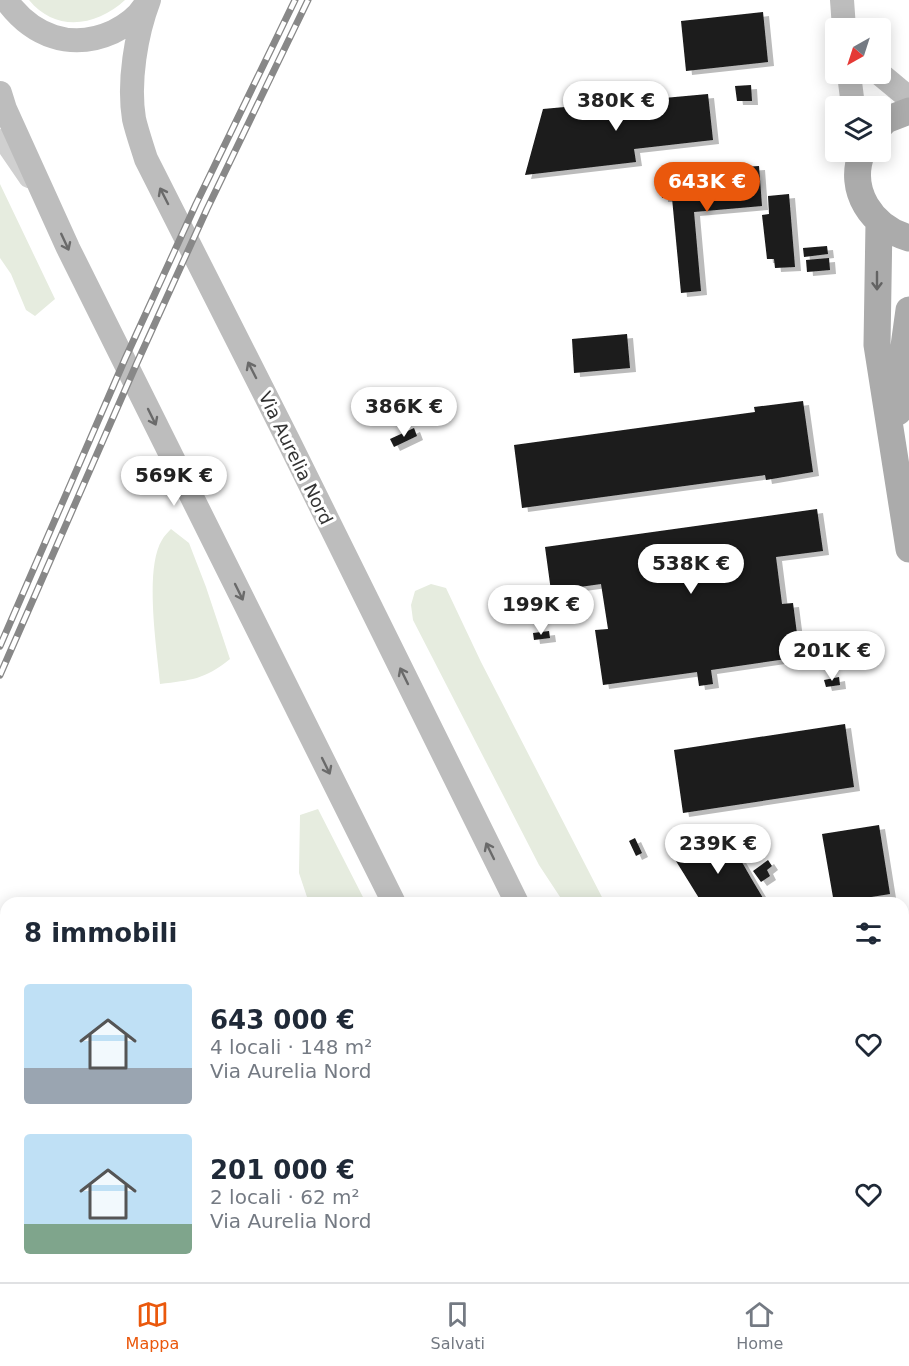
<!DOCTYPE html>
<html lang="it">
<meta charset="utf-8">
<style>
body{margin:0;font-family:"DejaVu Sans",sans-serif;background:#f6f6f7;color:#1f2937;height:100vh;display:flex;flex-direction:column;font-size:22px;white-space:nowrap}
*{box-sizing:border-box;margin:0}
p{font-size:20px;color:#747a83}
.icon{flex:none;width:33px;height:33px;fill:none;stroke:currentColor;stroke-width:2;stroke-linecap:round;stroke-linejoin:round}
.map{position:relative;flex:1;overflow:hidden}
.panel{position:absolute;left:0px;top:897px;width:909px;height:386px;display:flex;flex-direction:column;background:#fff;border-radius:18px 18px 0 0;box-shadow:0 3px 15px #0003}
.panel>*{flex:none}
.needle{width:39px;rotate:219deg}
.buttons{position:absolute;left:825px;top:18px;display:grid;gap:12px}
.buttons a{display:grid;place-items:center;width:66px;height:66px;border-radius:6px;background:#fff;box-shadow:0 3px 15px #0003;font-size:30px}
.price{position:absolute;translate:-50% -51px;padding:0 14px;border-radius:21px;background:#fff;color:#222;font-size:20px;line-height:39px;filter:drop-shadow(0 2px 3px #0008)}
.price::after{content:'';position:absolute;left:50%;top:36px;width:18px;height:14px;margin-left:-9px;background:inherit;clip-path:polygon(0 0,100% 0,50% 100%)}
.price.selected{background:#ea580c;color:#fff}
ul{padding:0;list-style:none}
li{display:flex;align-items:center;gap:18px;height:150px;padding:0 24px}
li span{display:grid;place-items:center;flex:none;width:168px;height:120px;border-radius:6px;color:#555}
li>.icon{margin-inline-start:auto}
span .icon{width:72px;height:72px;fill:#fffc;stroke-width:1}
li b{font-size:26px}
h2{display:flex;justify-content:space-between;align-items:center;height:72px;padding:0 24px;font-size:26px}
.menu{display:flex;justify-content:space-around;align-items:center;height:84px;border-top:2px solid #e0e1e3;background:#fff;font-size:16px;color:#747a83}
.menu a{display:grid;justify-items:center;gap:3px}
.menu .selected{color:#ea580c}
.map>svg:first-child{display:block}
.green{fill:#e6ecdf}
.building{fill:#1a1a1a;filter:url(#shadow)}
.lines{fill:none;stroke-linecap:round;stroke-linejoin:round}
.street{stroke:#d0d0d0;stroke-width:18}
.secondary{stroke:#bdbdbd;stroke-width:24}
.primary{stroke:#ababab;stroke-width:27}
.rail-casing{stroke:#888;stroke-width:7}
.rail{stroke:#fff;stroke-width:4.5;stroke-dasharray:14;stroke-linecap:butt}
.oneway{stroke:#6a6a6a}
.oneway2{stroke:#636363}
.labels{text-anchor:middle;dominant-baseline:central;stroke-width:6;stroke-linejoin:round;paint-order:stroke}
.street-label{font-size:18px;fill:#333;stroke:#fff}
</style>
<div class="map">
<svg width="909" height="1282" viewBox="0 0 909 1282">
<defs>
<filter id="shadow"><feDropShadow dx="6" dy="4" stdDeviation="0" flood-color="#0004"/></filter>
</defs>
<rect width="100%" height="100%" fill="#fff"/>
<path class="green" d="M29,0H125C97,26 56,33 29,0Z
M0,184L55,299L35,316L26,310L11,274L0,258Z
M171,529L189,543L206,587L230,659C204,680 191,680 160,684C157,649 144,569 162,540C164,536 168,532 171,529Z
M431,584L446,588L481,662L605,903H564L539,865L413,620L411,605L415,591Z
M318,809L366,903H309L299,873L300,815Z
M513,1277H600L604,1282H517Z"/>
<path class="building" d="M763,12L768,62L686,71L681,21Z
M751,85L752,101H737L735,86Z
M708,94L713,140L634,149L636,162L525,175L543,109Z
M759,166L762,206L694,212L701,291L681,293L672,198H662L661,186L727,179V168Z
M789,194L795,267L775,268L774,259H767L762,215L769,214L768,196Z
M827,246L828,254L804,257L803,248Z
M829,258L830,270L807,272L806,260Z
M627,334L630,368L574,373L572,339Z
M803,401L813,472L766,480L765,475L522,508L514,445L755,412L754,407Z
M414,428L417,436L394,447L390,439Z
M817,509L823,551L776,557L782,604L793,603L800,657L711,670L713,684L699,686L697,672L603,685L595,630L608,629L601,584L551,591L545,547Z
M549,631L550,638L534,640L533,633Z
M839,677L840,685L826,687L824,680Z
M845,724L854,787L683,813L674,750Z
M879,825L890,894L834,903L822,834Z
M635,838L642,853L636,856L629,841Z
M731,843L751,878L766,903H702L671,853Z
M768,860L772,866L767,870L770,876L761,882L753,871Z"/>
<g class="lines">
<path class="street" d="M0,138L28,179"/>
<path class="secondary" d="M6,0C32,36 71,51 113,32C125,26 138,17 145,5
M149,0C136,34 128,82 134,119C137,132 142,146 146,159L288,440L517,903
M842,0L844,28
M849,74L853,106
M880,74L909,98
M0,93L5,109L68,248L394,903
M643,1276L648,1282
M769,1276L773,1282"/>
<path class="primary" d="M880,126L886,120L909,111
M862,152C847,191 872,227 909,238
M879,223L877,345L909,549
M898,412L899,382L909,310
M903,1165L909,1159
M903,1209L909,1201
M826,1282L833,1276"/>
<defs>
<path id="rail" d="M0,646L125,359L196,204L295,0
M0,675L136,365L207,209L308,0"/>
</defs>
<use href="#rail" class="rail-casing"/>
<use href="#rail" class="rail"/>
</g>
<defs><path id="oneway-shaft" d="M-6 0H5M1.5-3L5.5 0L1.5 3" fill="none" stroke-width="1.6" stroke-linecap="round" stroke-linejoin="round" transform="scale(1.5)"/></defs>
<g class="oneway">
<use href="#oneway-shaft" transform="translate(164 196) rotate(-117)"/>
<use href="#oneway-shaft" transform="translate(65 242) rotate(65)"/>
<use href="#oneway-shaft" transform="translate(252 370) rotate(-117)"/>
<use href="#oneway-shaft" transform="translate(152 417) rotate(64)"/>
<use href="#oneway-shaft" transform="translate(239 592) rotate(64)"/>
<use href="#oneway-shaft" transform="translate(404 676) rotate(-116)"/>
<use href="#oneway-shaft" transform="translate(326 766) rotate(64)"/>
<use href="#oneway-shaft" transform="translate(490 851) rotate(-116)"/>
</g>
<use class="oneway2" href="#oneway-shaft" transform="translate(877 281) rotate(90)"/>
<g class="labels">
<g class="street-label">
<text transform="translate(296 458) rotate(64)">Via Aurelia Nord</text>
</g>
</g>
</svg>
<div class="buttons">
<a><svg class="needle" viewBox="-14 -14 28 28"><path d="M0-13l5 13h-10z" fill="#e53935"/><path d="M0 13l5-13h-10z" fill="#747a83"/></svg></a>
<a><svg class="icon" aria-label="layers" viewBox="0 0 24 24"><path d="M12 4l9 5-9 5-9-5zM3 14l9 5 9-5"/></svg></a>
</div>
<b class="price" style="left:616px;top:132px">380K €</b>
<b class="price selected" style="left:707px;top:213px">643K €</b>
<b class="price" style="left:404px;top:438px">386K €</b>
<b class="price" style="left:174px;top:507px">569K €</b>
<b class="price" style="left:691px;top:595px">538K €</b>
<b class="price" style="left:541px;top:636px">199K €</b>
<b class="price" style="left:832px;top:682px">201K €</b>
<b class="price" style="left:718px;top:875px">239K €</b>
<section class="panel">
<h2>8 immobili<svg class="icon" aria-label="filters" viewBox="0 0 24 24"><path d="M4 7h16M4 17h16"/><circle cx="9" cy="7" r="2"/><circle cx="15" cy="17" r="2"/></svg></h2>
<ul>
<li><span style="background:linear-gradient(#bfe0f5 70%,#9aa5b1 0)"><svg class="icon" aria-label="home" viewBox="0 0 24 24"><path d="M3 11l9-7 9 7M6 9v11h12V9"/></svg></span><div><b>643 000 €</b><p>4 locali · 148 m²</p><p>Via Aurelia Nord</p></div><svg class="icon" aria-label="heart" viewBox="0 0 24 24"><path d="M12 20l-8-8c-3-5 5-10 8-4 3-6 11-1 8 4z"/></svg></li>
<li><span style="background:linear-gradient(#bfe0f5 75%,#7fa58c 0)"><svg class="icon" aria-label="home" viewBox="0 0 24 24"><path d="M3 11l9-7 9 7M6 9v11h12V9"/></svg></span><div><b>201 000 €</b><p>2 locali · 62 m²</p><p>Via Aurelia Nord</p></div><svg class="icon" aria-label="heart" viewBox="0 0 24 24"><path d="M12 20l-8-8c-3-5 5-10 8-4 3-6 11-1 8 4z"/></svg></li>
</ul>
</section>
</div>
<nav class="menu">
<a class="selected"><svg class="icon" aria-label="map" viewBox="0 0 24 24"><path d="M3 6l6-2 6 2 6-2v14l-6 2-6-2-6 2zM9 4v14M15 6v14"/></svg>Mappa</a>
<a><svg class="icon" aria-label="saved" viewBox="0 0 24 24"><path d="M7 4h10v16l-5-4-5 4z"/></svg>Salvati</a>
<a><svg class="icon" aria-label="home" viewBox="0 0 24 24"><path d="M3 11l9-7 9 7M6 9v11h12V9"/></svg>Home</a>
</nav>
